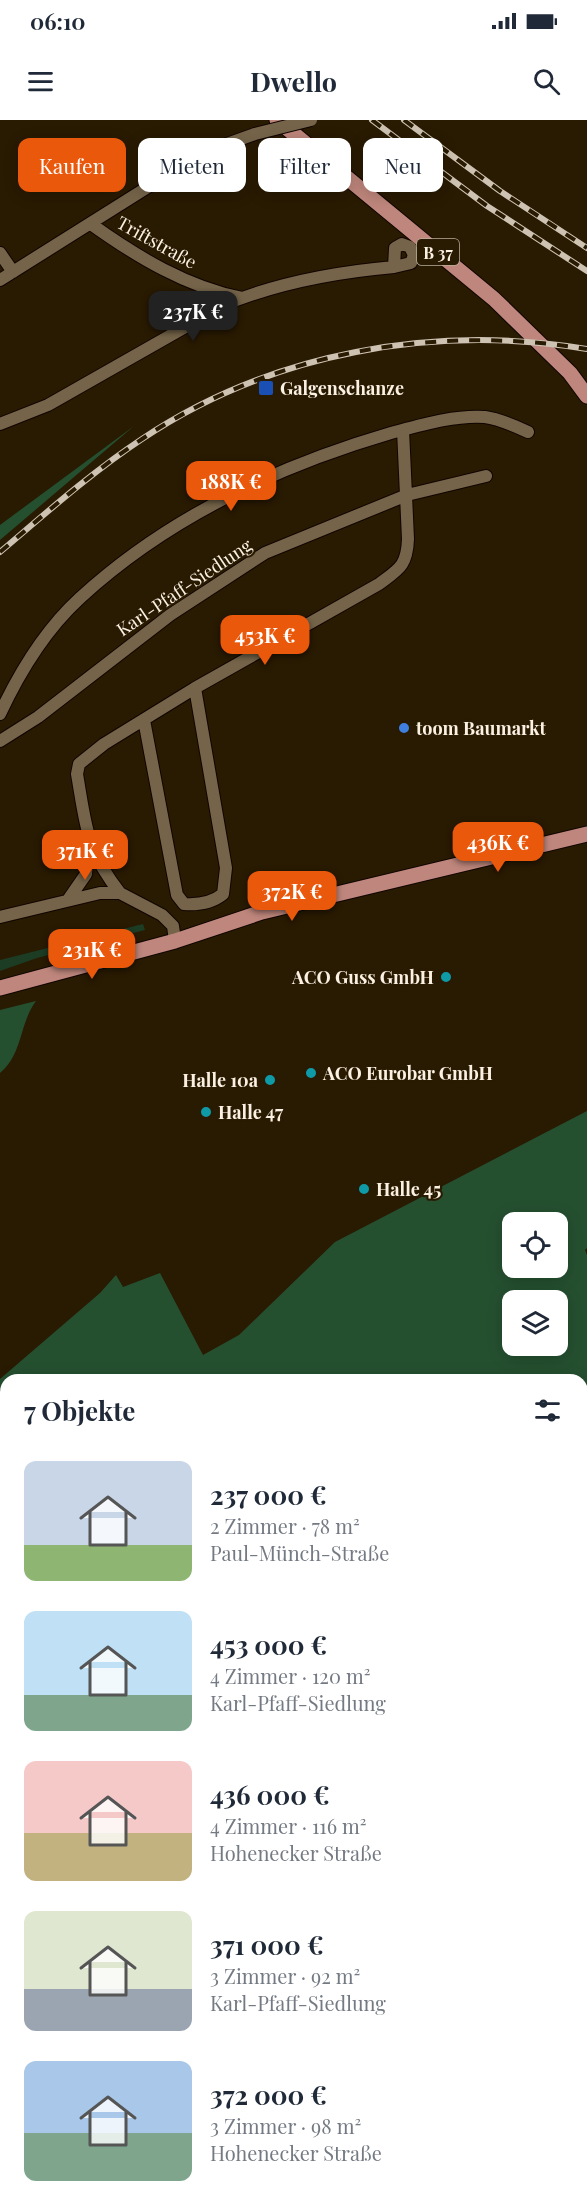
<!DOCTYPE html>
<html lang="de">
<meta charset="utf-8">
<style>
body{margin:0;font-family:"Playfair Display",serif;background:#f6f6f7;color:#1f2937;height:100vh;display:flex;flex-direction:column;font-size:22px;white-space:nowrap}
*{box-sizing:border-box;margin:0}
p{font-size:20px;color:#747a83}
.icon{flex:none;width:33px;height:33px;fill:none;stroke:currentColor;stroke-width:2;stroke-linecap:round;stroke-linejoin:round}
.map{position:relative;flex:1;overflow:hidden}
.drawer{position:absolute;left:0px;top:1254px;width:588px;height:834px;display:flex;flex-direction:column;background:#fff;border-radius:18px 18px 0 0;box-shadow:0 3px 15px #0003}
.drawer>*{flex:none}
.top-card{position:absolute;left:18px;top:18px;width:552px;height:54px;display:flex;gap:12px}
.buttons{position:absolute;left:502px;top:1092px;display:grid;gap:12px}
.buttons a{display:grid;place-items:center;width:66px;height:66px;border-radius:12px;background:#fff;box-shadow:0 3px 15px #0003;font-size:30px}
.price{position:absolute;translate:-50% -51px;padding:0 14px;border-radius:12px;background:#ea580c;color:#fff;font-size:20px;line-height:39px;filter:drop-shadow(0 2px 3px #0008)}
.price::after{content:'';position:absolute;left:50%;top:36px;width:18px;height:14px;margin-left:-9px;background:inherit;clip-path:polygon(0 0,100% 0,50% 100%)}
.price.current{background:#222;color:#fff}
ul{padding:0;list-style:none}
li{display:flex;align-items:center;gap:18px;height:150px;padding:0 24px}
li span{display:grid;place-items:center;flex:none;width:168px;height:120px;border-radius:12px;color:#555}
li>.icon{margin-inline-start:auto}
span .icon{width:72px;height:72px;fill:#fffc;stroke-width:1}
li b{font-size:26px}
h2{display:flex;justify-content:space-between;align-items:center;height:72px;padding:0 24px;font-size:26px}
.pill{padding:0 21px;border-radius:12px;background:#fff;box-shadow:0 3px 15px #0003;font-size:21px;line-height:54px}
.pill.current{background:#ea580c;color:#fff}
.status{display:flex;justify-content:space-between;align-items:center;height:42px;padding:0 30px;background:#fff;direction:ltr}
.status svg{height:16px;fill:currentColor}
header{display:flex;justify-content:space-between;align-items:center;height:78px;padding:0 24px;background:#fff;font-size:27px;font-weight:700}
.map>svg:first-child{display:block}
.green{fill:#1c3c24}
.forest{fill:#255030;fill-rule:evenodd}
.lines{fill:none;stroke-linecap:round;stroke-linejoin:round}
.minor-casing{stroke:#110500;stroke-width:14}
.major-casing{stroke:#110500;stroke-width:17}
.minor{stroke:#756449;stroke-width:12}
.major{stroke:#be867c;stroke-width:15}
.rail-casing{stroke:#cec3b2;stroke-width:6}
.rail{stroke:#291a02;stroke-width:4;stroke-dasharray:11;stroke-linecap:butt}
.minor-bridge-casing{stroke:#110500;stroke-width:14;stroke-linecap:butt}
.minor-bridge{stroke:#756449;stroke-width:12}
.transit-dot{fill:#1a4fb4;stroke:#291a02;stroke-width:2}
.shop-dot{fill:#3f7fe0;stroke:#291a02;stroke-width:2}
.culture-dot{fill:#0f9aa8;stroke:#291a02;stroke-width:2}
.labels{text-anchor:middle;dominant-baseline:central;stroke-width:4.5;stroke-linejoin:round;paint-order:stroke}
.shield{fill:#291a02;stroke:#bcb09f;stroke-width:1.5}
.shield-label{font-size:16px;font-weight:bold;fill:#fbf1e2}
.street-label{font-size:18px;fill:#fbf1e2;stroke:#291a02}
.poi-label{font-size:18px;font-weight:bold;fill:#fbf1e2;stroke:#291a02;text-anchor:start}
</style>
<div class="status"><b>06:10</b><svg viewBox="0 0 49 12"><path d="M0 12V9h3v3zM5 12V6h3v6zM10 12V3h3v9zM15 12V0h3v12zM26 1h20v11H26zM47 4h2v5h-2z"/></svg></div>
<header><svg class="icon" aria-label="menu" viewBox="0 0 24 24"><path d="M4 6h16M4 12h16M4 18h16"/></svg>Dwello<svg class="icon" aria-label="search" viewBox="0 0 24 24"><circle cx="10" cy="10" r="6"/><path d="M15 15l6 6"/></svg></header>
<div class="map">
<svg width="587" height="2088" viewBox="0 0 587 2088">
<rect width="100%" height="100%" fill="#291a02"/>
<path class="green" d="M143,804L145,810L37,838L0,851V840Z"/>
<path class="forest" d="M134,306L0,420V405Z
M36,881C19,904 23,934 0,953V890Z
M587,991V1128L585,1130L587,1135V1377L582,1379V1260H6V1592L0,1605V1259L100,1173L116,1155L123,1167L160,1153L203,1235L239,1215L335,1122ZM513,1102H558V1148H513ZM513,1180H558V1226H513Z"/>
<g class="lines">
<defs>
<path id="minor" d="M91,104C137,137 187,167 242,178
M402,124L410,127L414,135L411,143L394,147L395,128Z
M0,133L13,152
M0,160L202,33L255,14
M0,304L48,285L224,185C277,163 337,152 394,147
M0,594C20,551 45,510 80,478C167,398 278,346 391,313C421,305 454,295 485,297C500,299 515,306 528,312
M144,600L177,775L184,784C199,785 212,783 223,774L226,748L195,568
M0,621L38,597L170,495L265,433L407,375L486,356
M120,773C86,730 86,706 77,654L79,644L104,624L195,568L379,464C399,449 407,446 408,419L403,310
M68,780L86,754L89,724
M0,797L100,773H120L162,795L173,806L175,821
M582,1439L587,1436
M0,1468L6,1465
M582,1648L587,1658
M0,1717L6,1714
M582,1759L587,1740
M582,2034L587,2036
M0,2053L5,2061
M553,2088L555,2082"/>
<path id="major" d="M277,0L494,179L570,253L587,276
M0,868L175,821L262,792L587,714"/>
</defs>
<use href="#minor" class="minor-casing"/>
<use href="#major" class="major-casing"/>
<use href="#minor" class="minor"/>
<use href="#major" class="major"/>
<defs>
<path id="rail" d="M372,0L487,86L587,151
M404,0L500,71L587,128
M0,432C46,393 92,352 142,319C272,232 434,204 587,229"/>
</defs>
<use href="#rail" class="rail-casing"/>
<use href="#rail" class="rail"/>
<defs>
<path id="minor-bridge" d="M255,14L311,0"/>
</defs>
<use href="#minor-bridge" class="minor-bridge-casing"/>
<use href="#minor-bridge" class="minor-bridge"/>
</g>
<rect class="transit-dot" x="258" y="260" width="16" height="16" rx="3"/>
<circle class="shop-dot" cx="404" cy="608" r="6"/>
<g class="culture-dot">
<circle cx="446" cy="857" r="6"/>
<circle cx="311" cy="953" r="6"/>
<circle cx="270" cy="960" r="6"/>
<circle cx="206" cy="992" r="6"/>
<circle cx="364" cy="1069" r="6"/>
</g>
<g class="labels">
<rect class="shield" x="417" y="119" width="42" height="26" rx="4.5"/>
<g class="shield-label">
<text x="438" y="132">B 37</text>
</g>
<g class="street-label">
<text transform="translate(157 122) rotate(29)">Triftstraße</text>
<text transform="translate(184 467) rotate(-34)">Karl-Pfaff-Siedlung</text>
</g>
<g class="poi-label">
<text x="280" y="268">Galgenschanze</text>
<text x="416" y="608">toom Baumarkt</text>
<text x="434" y="857" text-anchor="end">ACO Guss GmbH</text>
<text x="323" y="953">ACO Eurobar GmbH</text>
<text x="258" y="960" text-anchor="end">Halle 10a</text>
<text x="218" y="992">Halle 47</text>
<text x="376" y="1069">Halle 45</text>
</g>
</g>
</svg>
<div class="buttons">
<a><svg class="icon" aria-label="locate" viewBox="0 0 24 24"><circle cx="12" cy="12" r="6"/><path d="M12 2v4M12 18v4M2 12h4M18 12h4"/></svg></a>
<a><svg class="icon" aria-label="layers" viewBox="0 0 24 24"><path d="M12 4l9 5-9 5-9-5zM3 14l9 5 9-5"/></svg></a>
</div>
<b class="price current" style="left:193px;top:222px">237K €</b>
<b class="price" style="left:231px;top:392px">188K €</b>
<b class="price" style="left:265px;top:546px">453K €</b>
<b class="price" style="left:498px;top:753px">436K €</b>
<b class="price" style="left:85px;top:761px">371K €</b>
<b class="price" style="left:292px;top:802px">372K €</b>
<b class="price" style="left:92px;top:860px">231K €</b>
<div class="top-card">
<a class="pill current">Kaufen</a>
<a class="pill">Mieten</a>
<a class="pill">Filter</a>
<a class="pill">Neu</a>
</div>
<section class="drawer">
<h2>7 Objekte<svg class="icon" aria-label="filters" viewBox="0 0 24 24"><path d="M4 7h16M4 17h16"/><circle cx="9" cy="7" r="2"/><circle cx="15" cy="17" r="2"/></svg></h2>
<ul>
<li><span style="background:linear-gradient(#c9d6e8 70%,#8fb573 0)"><svg class="icon" aria-label="home" viewBox="0 0 24 24"><path d="M3 11l9-7 9 7M6 9v11h12V9"/></svg></span><div><b>237 000 €</b><p>2 Zimmer · 78 m²</p><p>Paul-Münch-Straße</p></div></li>
<li><span style="background:linear-gradient(#bfe0f5 70%,#7fa58c 0)"><svg class="icon" aria-label="home" viewBox="0 0 24 24"><path d="M3 11l9-7 9 7M6 9v11h12V9"/></svg></span><div><b>453 000 €</b><p>4 Zimmer · 120 m²</p><p>Karl-Pfaff-Siedlung</p></div></li>
<li><span style="background:linear-gradient(#f6c9c9 60%,#c2b280 0)"><svg class="icon" aria-label="home" viewBox="0 0 24 24"><path d="M3 11l9-7 9 7M6 9v11h12V9"/></svg></span><div><b>436 000 €</b><p>4 Zimmer · 116 m²</p><p>Hohenecker Straße</p></div></li>
<li><span style="background:linear-gradient(#dfe7d0 65%,#9aa5b1 0)"><svg class="icon" aria-label="home" viewBox="0 0 24 24"><path d="M3 11l9-7 9 7M6 9v11h12V9"/></svg></span><div><b>371 000 €</b><p>3 Zimmer · 92 m²</p><p>Karl-Pfaff-Siedlung</p></div></li>
<li><span style="background:linear-gradient(#a9c7e8 60%,#7fa58c 0)"><svg class="icon" aria-label="home" viewBox="0 0 24 24"><path d="M3 11l9-7 9 7M6 9v11h12V9"/></svg></span><div><b>372 000 €</b><p>3 Zimmer · 98 m²</p><p>Hohenecker Straße</p></div></li>
</ul>
</section>
</div>
